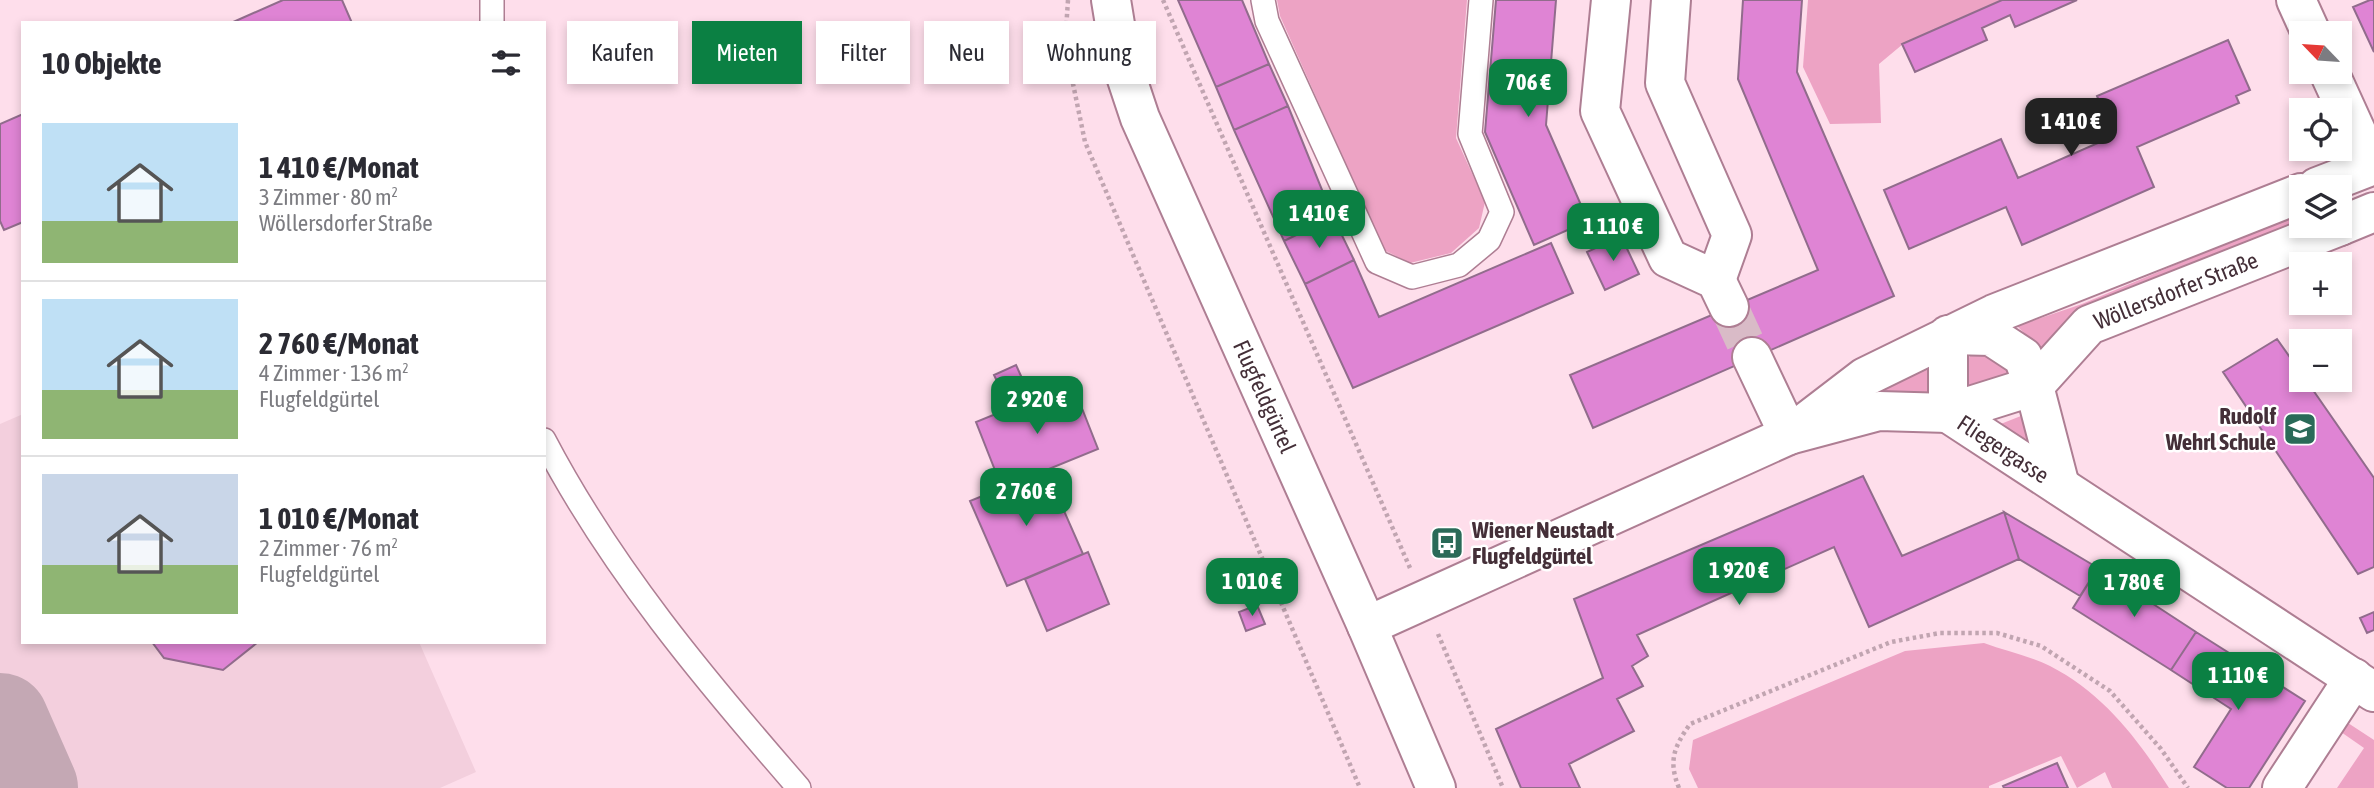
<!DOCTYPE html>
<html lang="de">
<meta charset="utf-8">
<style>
body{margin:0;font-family:"Asap Condensed",sans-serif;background:#f2f2f3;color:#2b2b33;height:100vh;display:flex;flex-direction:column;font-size:26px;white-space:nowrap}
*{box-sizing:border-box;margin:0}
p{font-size:23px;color:#7c7c81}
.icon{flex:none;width:38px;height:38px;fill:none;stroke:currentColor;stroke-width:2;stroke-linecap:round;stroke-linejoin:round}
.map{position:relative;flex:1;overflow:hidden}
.drawer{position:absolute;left:21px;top:21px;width:525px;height:623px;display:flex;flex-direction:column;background:#fff;border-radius:0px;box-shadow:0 4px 10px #0003}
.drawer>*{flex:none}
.top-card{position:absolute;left:567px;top:21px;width:665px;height:63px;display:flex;gap:14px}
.needle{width:46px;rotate:295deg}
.controls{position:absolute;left:2289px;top:21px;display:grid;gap:14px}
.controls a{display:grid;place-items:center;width:63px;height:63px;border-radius:0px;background:#fff;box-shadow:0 4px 10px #0003;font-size:35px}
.price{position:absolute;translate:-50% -60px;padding:0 16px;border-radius:14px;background:#0b8043;color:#fff;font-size:23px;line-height:46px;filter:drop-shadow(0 2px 4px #0008)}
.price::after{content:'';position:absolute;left:50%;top:42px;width:21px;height:16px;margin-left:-10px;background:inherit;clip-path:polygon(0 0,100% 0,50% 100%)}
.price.on{background:#222;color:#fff}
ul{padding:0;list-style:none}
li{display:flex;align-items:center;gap:21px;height:175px;padding:0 21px}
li+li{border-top:2px solid #e1e1e2}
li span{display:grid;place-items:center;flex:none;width:196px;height:140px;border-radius:0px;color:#555}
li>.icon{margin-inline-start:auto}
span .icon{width:84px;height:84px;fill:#fffc;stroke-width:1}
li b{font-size:30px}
h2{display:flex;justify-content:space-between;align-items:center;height:84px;padding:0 21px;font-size:30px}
.pill{padding:0 24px;border-radius:0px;background:#fff;box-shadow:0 4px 10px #0003;font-size:24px;line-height:63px}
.pill.on{background:#0b8043;color:#fff}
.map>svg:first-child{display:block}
.built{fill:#f3cfdd}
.green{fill:#eda3c4}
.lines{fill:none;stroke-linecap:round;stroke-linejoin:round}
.taxiway{stroke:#c4a8b4;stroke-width:98}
.building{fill:#df84d4;stroke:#916c8c;stroke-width:2}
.minor-tunnel{stroke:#d9bbc7;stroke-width:38;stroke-dasharray:38 19;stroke-linecap:butt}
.service-casing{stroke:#ae7e93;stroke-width:26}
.minor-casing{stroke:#ae7e93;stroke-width:42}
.tertiary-casing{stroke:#ae7e93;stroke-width:42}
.path{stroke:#c1a5b1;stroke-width:4.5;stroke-dasharray:3.5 3.5;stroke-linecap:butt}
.service{stroke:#fff;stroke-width:23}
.minor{stroke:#fff;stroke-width:38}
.tertiary{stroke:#fff;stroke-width:38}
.labels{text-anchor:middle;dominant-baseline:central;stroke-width:5;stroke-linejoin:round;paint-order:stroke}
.street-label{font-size:23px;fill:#442f38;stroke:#fff}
.poi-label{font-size:23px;font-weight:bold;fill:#442f38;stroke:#fff;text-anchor:end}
</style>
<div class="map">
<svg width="2374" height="788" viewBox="0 0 2374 788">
<rect width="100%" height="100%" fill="#fedeeb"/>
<path class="built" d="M23,414V642H419L476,772L440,788H0V424Z"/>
<path class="green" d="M1277,0H1467L1456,138L1485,202L1479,228L1451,253L1410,263L1384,250L1280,16Z
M1808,0H2001L1903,44L1879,64L1881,123L1830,124L1803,67Z
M2301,212V222L2043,352L2017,326L2082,304Z
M1979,350L2017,374L1967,395C1966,376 1959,359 1979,350Z
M1937,365L1933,394L1874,397L1876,391Z
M2026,414L2038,449L1988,429Z
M1984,643C2005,651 2030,656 2050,666C2103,693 2138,739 2169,788H2112L2105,772L2077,788L2061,756L1989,786V788H1698L1689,769L1693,740L1905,651Z
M2348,723L2374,740V788H2337L2364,748L2341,732Z"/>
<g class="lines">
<path class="taxiway" d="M0,722L29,788"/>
</g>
<path class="building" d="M283,0H342L352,23H231Z
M1178,0H1242L1269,64L1216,87Z
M1496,0H1556L1546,125L1588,221L1534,245L1485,132Z
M1743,0H1802L1797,72L1894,296L1593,428L1570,375L1818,270L1738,79Z
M2002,0H2077L2015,27L2010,15L1982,28L1987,40L1915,72L1902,44Z
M2370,0H2374V52L2353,7Z
M2228,40L2250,90L2236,96L2239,103L2137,147L2154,187L2022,245L2006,207L1909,249L1884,190L2001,139L2018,178L2114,136L2097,96Z
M1269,64L1288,106L1234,130L1216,87Z
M1288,106L1333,217L1284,241L1234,130Z
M23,114V222L4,230L0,221V124Z
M1333,217L1354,260L1305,284L1284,241Z
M1621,236L1639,274L1605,290L1587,252Z
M1551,243L1573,293L1353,388L1305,284L1354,260L1379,317Z
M2277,339L2301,373V380H2306L2374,478V567L2358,574L2223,372Z
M1016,365L1026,387L1004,396L994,375Z
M1072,383L1098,449L1002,488L976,422Z
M1046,470L1083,554L1007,586L970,501Z
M1863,476L1902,556L2004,512L2019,559L1869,627L1834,547L1637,635L1648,656L1632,666L1643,686L1617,699L1634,731L1569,764L1580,788H1521L1496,729L1603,678L1574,599Z
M2004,512L2098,568L2080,596L2019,559Z
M1088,552L1109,604L1047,631L1025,579Z
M2098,568L2196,632L2171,670L2073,608Z
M1257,605L1265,624L1246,631L1239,612Z
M2374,612V630L2367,633L2360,618Z
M2196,632L2305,701L2249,788H2227L2194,767L2231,709L2171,670Z
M152,642H258L223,670L164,658Z
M2057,763L2068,788H2004L2003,786Z"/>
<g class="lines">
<path class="minor-tunnel" d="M1729,307L1752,357"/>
<defs>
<path id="service" d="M1263,0L1267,21L1377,262L1412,277L1459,265L1489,240L1502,212L1470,134L1481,0
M492,23V0
M544,440C611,568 704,679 799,788"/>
<g id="minor">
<path d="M1611,0L1600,111L1668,258L1716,280L1729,307"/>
<path d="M1671,0L1665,83L1732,235L1716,280"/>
<path d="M2296,0L2311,33"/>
<path d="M2329,72L2372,166"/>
<path d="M2317,187L2374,165"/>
<path d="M2340,226L2374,212"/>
<path d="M1948,335V413"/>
<path d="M1950,335L1991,336L2023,357L2034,386L2060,486"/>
<path d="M1752,357L1789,435"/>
<path id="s1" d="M1948,413L2374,692"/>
<path d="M1805,423L1865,377L1994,314L2301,193"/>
<path id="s2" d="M1367,626L1789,435L1879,411L1948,413L2034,386L2089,325L2340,226"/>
<path d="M2282,788L2354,678"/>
</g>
<g id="tertiary">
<path id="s3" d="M1111,0L1121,61L1140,118L1367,626L1436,788"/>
</g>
</defs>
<use href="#service" class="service-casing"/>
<use href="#minor" class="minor-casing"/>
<use href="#tertiary" class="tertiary-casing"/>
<path class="path" d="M1068,0L1065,45L1085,142L1360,788
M1163,0L1410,568
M1438,634L1503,788
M1679,788C1668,761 1674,747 1690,724L1891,642L1940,633H1997L2041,646L2110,691L2161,749L2188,788"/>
<use href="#service" class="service"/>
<use href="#minor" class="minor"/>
<use href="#tertiary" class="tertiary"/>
</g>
<defs>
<symbol id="school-square" viewBox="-11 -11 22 22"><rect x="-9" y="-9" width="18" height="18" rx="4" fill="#2a6a58" stroke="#fff"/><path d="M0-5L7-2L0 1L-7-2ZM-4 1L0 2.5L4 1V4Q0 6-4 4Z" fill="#fff"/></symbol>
<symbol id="bus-square" viewBox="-11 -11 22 22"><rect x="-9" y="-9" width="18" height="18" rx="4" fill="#2a6a58" stroke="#fff"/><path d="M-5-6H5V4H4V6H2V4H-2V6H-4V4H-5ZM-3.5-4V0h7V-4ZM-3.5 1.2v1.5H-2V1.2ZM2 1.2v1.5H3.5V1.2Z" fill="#fff"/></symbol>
</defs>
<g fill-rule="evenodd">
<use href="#school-square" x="2281" y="410" width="38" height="38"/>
<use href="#bus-square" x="1428" y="524" width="38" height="38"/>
</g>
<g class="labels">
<g class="street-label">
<text stroke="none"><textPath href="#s2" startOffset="891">Wöllersdorfer Straße</textPath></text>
<text stroke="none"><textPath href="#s3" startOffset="427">Flugfeldgürtel</textPath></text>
<text stroke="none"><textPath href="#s1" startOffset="66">Fliegergasse</textPath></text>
</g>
<g class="poi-label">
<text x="2276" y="416">Rudolf<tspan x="2276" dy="26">Wehrl Schule</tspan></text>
<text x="1472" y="530" text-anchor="start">Wiener Neustadt<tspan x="1472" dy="26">Flugfeldgürtel</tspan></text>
</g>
</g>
</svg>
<div class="controls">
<a><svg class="needle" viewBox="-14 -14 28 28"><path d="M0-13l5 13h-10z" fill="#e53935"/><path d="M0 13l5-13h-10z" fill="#7c7c81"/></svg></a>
<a><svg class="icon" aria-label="locate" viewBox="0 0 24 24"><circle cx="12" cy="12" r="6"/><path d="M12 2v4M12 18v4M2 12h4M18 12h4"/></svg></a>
<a><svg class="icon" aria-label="layers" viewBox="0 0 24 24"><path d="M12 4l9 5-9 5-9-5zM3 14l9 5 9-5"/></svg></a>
<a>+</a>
<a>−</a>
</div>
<b class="price" style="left:1528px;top:119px">706 €</b>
<b class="price on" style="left:2071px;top:158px">1 410 €</b>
<b class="price" style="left:1319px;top:250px">1 410 €</b>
<b class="price" style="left:1613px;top:263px">1 110 €</b>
<b class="price" style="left:1037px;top:436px">2 920 €</b>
<b class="price" style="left:1026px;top:528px">2 760 €</b>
<b class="price" style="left:1739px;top:607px">1 920 €</b>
<b class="price" style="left:1252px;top:618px">1 010 €</b>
<b class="price" style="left:2134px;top:619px">1 780 €</b>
<b class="price" style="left:2238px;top:712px">1 110 €</b>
<div class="top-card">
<a class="pill">Kaufen</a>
<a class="pill on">Mieten</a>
<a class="pill">Filter</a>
<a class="pill">Neu</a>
<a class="pill">Wohnung</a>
</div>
<section class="drawer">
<h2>10 Objekte<svg class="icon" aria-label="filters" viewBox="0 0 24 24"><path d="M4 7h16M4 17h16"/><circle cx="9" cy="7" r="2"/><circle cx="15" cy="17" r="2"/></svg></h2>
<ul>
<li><span style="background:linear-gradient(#bfe0f5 70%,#8fb573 0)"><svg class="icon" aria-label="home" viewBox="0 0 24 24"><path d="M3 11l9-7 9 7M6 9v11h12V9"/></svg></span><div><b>1 410 €/Monat</b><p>3 Zimmer · 80 m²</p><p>Wöllersdorfer Straße</p></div></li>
<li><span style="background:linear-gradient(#bfe0f5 65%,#8fb573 0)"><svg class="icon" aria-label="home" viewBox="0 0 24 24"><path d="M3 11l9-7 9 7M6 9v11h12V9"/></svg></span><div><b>2 760 €/Monat</b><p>4 Zimmer · 136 m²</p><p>Flugfeldgürtel</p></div></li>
<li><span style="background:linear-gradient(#c9d6e8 65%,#8fb573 0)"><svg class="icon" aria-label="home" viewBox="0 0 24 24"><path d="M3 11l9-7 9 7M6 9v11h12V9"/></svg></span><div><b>1 010 €/Monat</b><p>2 Zimmer · 76 m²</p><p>Flugfeldgürtel</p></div></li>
</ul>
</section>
</div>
